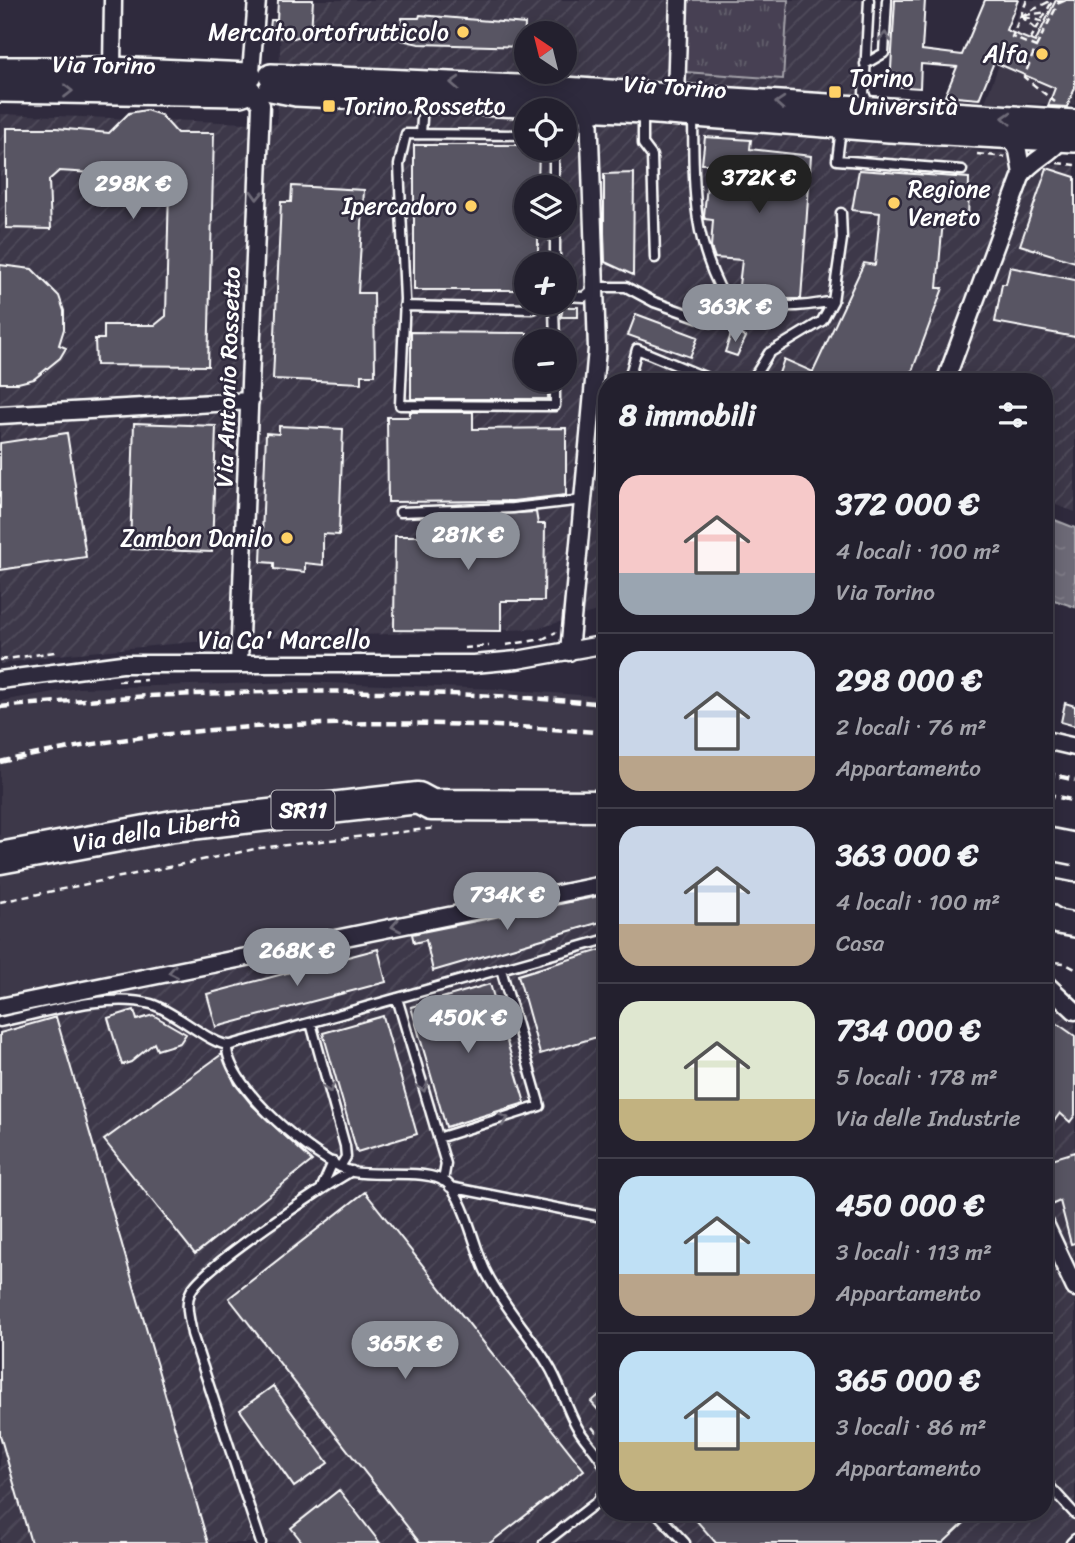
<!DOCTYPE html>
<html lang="it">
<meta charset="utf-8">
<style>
body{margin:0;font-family:Sriracha,sans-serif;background:#2f2d3a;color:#f1f3f6;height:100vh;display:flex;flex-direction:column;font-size:26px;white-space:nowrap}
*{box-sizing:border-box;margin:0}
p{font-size:23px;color:#a3a3aa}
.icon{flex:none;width:38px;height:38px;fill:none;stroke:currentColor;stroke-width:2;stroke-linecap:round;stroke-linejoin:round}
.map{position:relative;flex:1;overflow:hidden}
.side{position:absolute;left:598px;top:373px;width:455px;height:1148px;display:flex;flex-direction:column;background:#23202e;border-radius:28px;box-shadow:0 4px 18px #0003,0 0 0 2px #403e4a}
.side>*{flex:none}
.needle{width:46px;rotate:325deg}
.buttons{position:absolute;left:514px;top:21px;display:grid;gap:14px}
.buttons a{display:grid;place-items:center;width:63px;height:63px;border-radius:50%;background:#23202e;box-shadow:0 4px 18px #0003,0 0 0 2px #403e4a;font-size:35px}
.price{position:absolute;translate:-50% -60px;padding:0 16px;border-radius:24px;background:#8c9099;color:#fff;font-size:23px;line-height:46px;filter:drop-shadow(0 2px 4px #0008)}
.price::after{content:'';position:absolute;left:50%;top:42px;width:21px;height:16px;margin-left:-10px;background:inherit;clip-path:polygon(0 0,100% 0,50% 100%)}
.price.selected{background:#222;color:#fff}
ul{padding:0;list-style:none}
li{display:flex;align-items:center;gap:21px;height:175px;padding:0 21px}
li+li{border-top:2px solid #403e4a}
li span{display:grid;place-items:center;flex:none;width:196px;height:140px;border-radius:21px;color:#555}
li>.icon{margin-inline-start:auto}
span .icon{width:84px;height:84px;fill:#fffc;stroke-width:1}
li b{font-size:30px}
h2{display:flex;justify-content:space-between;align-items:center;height:84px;padding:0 21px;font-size:30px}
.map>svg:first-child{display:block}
.built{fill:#3c3749}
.industrial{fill:url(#industrial-furrows);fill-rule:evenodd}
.grass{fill:url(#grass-tufts);stroke:#a2a0a8;stroke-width:2}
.water{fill:url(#water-ripples);stroke:#a7a6ad;stroke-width:2}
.building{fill:#595564;stroke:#fff;stroke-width:2}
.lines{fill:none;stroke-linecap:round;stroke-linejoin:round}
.lane-casing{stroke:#fff;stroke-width:13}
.street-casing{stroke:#fff;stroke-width:21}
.secondary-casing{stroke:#fff;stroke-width:28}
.highway-casing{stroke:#fff;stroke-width:35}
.path{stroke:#fff;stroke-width:2.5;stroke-dasharray:7 5;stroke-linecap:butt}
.lane{stroke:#2f2a3d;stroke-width:8}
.street{stroke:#2f2a3d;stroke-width:16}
.secondary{stroke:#2f2a3d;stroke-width:23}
.highway{stroke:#2f2a3d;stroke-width:30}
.rail{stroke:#fff;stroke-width:4.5;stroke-dasharray:10 5;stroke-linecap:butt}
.highway-bridge-casing{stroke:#fff;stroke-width:35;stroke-linecap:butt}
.highway-bridge{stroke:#2f2a3d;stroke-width:30}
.oneway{stroke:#6d6a77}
.poi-dot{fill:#ffd166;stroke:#2f2a3d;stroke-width:2.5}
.labels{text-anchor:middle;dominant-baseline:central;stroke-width:5;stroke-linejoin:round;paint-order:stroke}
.shield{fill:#2f2a3d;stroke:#c1bfc5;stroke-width:2}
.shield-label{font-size:23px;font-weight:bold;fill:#fff}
.poi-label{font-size:24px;fill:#fff;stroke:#2f2a3d;text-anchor:end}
.street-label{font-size:24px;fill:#fff;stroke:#2f2a3d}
</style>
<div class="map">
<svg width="1075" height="1543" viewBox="0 0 1075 1543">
<defs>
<pattern id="industrial-furrows" width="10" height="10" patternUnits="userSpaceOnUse" patternTransform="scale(1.75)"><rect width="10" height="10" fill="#3c3749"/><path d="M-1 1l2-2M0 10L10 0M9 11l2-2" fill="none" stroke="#504b5b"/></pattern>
<pattern id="grass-tufts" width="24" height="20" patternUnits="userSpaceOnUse" patternTransform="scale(1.75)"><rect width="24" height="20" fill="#464152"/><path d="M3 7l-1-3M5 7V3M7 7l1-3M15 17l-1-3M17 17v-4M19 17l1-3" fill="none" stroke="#625e6c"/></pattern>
<pattern id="water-ripples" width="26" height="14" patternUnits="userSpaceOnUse" patternTransform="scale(1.75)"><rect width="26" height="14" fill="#6d6a77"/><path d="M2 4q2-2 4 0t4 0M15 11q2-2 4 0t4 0" fill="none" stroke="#83808b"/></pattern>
</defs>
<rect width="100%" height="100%" fill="#2f2a3d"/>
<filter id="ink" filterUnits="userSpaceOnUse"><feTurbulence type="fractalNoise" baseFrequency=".0143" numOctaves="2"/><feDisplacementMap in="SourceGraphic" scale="14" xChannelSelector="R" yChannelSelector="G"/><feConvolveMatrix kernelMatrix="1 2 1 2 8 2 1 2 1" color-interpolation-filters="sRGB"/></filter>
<g filter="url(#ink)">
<path class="built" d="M1023,0H1075V105L985,102Z
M300,682L499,689L607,697V875L0,1000V701L78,688Z"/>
<path class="industrial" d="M282,0H866L860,137L1003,153L1043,164L1075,167V512L1045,501V382H607V608L536,629L214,640L58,655L0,664V114L277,124ZM527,33H565V72H527ZM527,110H565V149H527ZM527,187H565V226H527ZM527,264H565V303H527ZM527,341H565V380H527Z
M607,890V1512H1045V1000L1075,1020V1543H0V1013Z"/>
<path class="grass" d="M688,0H788L783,79L685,72Z"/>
<path class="water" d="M1045,516L1075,528V607L1045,597Z"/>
<path class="building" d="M278,0H313L311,33L294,38L269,37L271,20H277Z
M895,0H925L922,50L962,55L985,0H1018L1006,30L1035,42L1056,0H1075V88L1067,107L1048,106L1055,88L994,62L979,99L945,96L957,67L921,64L920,88L890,86Z
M420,15L525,24L524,47L419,44L401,40L402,18H419Z
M146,110L161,115L177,133H214L208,366L96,365L95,339H104V325H155L166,316L169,185L160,177L59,171L49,180L51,229L6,228V128H56L109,133L129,113Z
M705,137L751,140L750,149L811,156L801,299H766L738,294L742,260L715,258L711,247L713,220L705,219L704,216L709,164H702Z
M414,145H527V149H539L538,187H527V226H538V264H527V290H414Z
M1047,168L1075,177V262L1020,245Z
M859,170L969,178L968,223L943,220L937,288H943L908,382H776L784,359L813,372L864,263L875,265L880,213L852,210Z
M634,173L633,275L605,262L604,233V174Z
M292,186L364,190L358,293H374L375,375H361V383L273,379L281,202H291Z
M0,265L32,269L59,296L64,311V329L59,345L66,348L60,358L34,379L18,383H0Z
M1010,267L1075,280V337L995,322L1002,284H1006Z
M563,307H578V317H561Z
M636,314L698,337L690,357L628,335Z
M732,331L746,337L737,356L725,352Z
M411,332L527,333V380H548V399H411Z
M410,412H473V429L566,428V495L513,501L388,502L387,417H410Z
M134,423L216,426L212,552L130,549Z
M279,426L343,429L339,535L323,534V565L305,563V572L274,569V563L261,562L266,433L279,434Z
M67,433L86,557L0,570V443Z
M536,512L538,524H545L544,601H501V631L394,630L395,536H443L442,517Z
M1065,703L1075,706V726L1061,722Z
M599,896L604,921L433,971L426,940L414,943L412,934Z
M607,948V1034L540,1054L518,975Z
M378,949L386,982L216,1027L207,994Z
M490,984L525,1103L446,1127L411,1007Z
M134,1010L137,1020L153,1015L186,1034L180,1043L157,1050L154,1043L131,1062L122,1065L108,1018Z
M1045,1015L1075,1036V1115L1070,1122L1060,1113L1045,1134Z
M383,1016L417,1134L357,1152L323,1033Z
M56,1017L80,1099L208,1543H31L0,1435V1033Z
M222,1054L235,1084L252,1105L312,1161L195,1254L104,1140Z
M1075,1152V1243L1071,1244L1060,1201L1051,1205L1045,1182V1161Z
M365,1192L584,1470L490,1543H420L229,1298Z
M273,1386L328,1463L294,1487L240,1410Z
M607,1388V1420L591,1402Z
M339,1490L380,1543H303L291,1528Z
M689,1512H976L943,1543H716Z"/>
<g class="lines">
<defs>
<path id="lane" d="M865,64L884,53L887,0
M869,105L864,93L869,0
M643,113V144L652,156L655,258
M841,129L837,160L962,170
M421,134L423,103
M527,135L406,134L399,165L405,299L400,405L555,406V380
M554,149V187
M555,226V264
M565,296L584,297L595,287H626L654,302L711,322L725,298C691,237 694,185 693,117
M725,298C763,308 795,309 833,301L842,239L841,213
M404,306L532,309L547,303
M555,341L554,309L558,303
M628,382L637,349L717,382
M751,382L769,353L822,321L833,301
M400,512L513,508L583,500
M397,998L446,1164L443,1181
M0,1022C43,1013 108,992 151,1004C175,1011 213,1047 231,1045L607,939
M311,1023L345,1146L346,1157L340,1167
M227,1046C226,1086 316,1162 353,1172C378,1177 428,1168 447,1183C464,1197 475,1249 485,1270C501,1303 528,1332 547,1363C560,1383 565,1405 576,1425C585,1443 602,1454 607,1474
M438,1138L540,1106L501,969
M322,1187L333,1162
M450,1187L607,1218
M1045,1481L1075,1514
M656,1512L685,1543
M261,1543L192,1334C190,1320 184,1305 191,1291C203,1267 324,1186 352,1171
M544,1543L597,1502L607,1487
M1071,1543L1075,1539"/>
<path id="street" d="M112,69L113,0
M251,72L257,0
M676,96L679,0
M1011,137L1018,151L1022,174
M945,382L1022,174C1034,159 1050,154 1062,139
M0,415L250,401
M569,652L597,349L589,108
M239,662L261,105L255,96
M0,680L122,664H474L517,660L607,644
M1045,740L1075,747
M1045,983L1075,1011
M0,1007L607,884
M1045,1224L1075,1288"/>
<path id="secondary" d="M0,69H112L249,75
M271,76L564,89L1075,122
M271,89L296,94L643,111L889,130L1075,140
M0,90L240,94L249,91
M1045,914L1058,922L1075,925"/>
<g id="highway">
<path id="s1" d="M0,858L173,826L418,798L431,805L607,806"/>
<path d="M1045,860L1075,866"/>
</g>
</defs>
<use href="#lane" class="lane-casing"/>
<use href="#street" class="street-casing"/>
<use href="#secondary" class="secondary-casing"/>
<use href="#highway" class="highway-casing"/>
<path class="path" d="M1027,0L1012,37L1036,47L1024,77L1055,102
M1059,3L1066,0
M1024,15L1050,12
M1021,16L1052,0
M1021,16L1040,33
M1024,17L1045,22
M1030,40L1053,0
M1036,47L1060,0
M977,154L1005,157
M1057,163L1075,165
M506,645L543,639L556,632
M464,648L489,646
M0,660L55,652
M118,681L146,680
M0,902L260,848L436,828
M1045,961L1064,963L1075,969
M592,1427L605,1443"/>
<use href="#lane" class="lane"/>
<use href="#street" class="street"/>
<use href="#secondary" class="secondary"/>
<use href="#highway" class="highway"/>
<path class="rail" d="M0,707C202,688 405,686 607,704
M0,762C198,717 406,717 607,733
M1045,773L1075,780
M1045,794L1075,801"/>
<defs>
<path id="highway-bridge" d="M1045,843L1075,849"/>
</defs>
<use href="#highway-bridge" class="highway-bridge-casing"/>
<use href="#highway-bridge" class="highway-bridge"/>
</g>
<defs><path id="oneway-chevron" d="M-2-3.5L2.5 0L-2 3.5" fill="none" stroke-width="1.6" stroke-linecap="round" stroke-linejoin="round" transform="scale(1.75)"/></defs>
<g class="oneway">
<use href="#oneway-chevron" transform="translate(885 37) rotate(-86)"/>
<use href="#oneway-chevron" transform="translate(455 83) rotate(-177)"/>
<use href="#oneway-chevron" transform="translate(68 91)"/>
<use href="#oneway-chevron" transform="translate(780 103) rotate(-176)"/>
<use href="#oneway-chevron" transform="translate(1007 118) rotate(-177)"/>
<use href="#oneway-chevron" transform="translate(257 195) rotate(92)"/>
<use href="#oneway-chevron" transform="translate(396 926) rotate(169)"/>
<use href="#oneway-chevron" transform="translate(173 972) rotate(169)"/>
<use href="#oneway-chevron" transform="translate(423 1087) rotate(74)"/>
<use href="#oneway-chevron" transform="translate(329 1088) rotate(75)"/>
<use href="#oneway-chevron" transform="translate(504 1119) rotate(-16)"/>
</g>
</g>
<g class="poi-dot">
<circle cx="463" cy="32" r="7"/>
<circle cx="1042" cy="54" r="7"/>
<rect x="828" y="85" width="14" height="14" rx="3.5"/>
<rect x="322" y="99" width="14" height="14" rx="3.5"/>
<circle cx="894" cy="203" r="7"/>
<circle cx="471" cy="206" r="7"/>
<circle cx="287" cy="538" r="7"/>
</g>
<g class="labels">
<rect class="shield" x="271.5" y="790.5" width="63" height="39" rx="5"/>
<g class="shield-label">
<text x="303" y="810">SR11</text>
</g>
<g class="poi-label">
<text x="449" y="32">Mercato ortofrutticolo</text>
<text x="1028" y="54">Alfa</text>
<text x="849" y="78" text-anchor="start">Torino<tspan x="849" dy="28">Università</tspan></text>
<text x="343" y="106" text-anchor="start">Torino Rossetto</text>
<text x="908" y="189" text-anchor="start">Regione<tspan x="908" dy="28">Veneto</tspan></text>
<text x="457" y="206">Ipercadoro</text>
<text x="273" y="538">Zambon Danilo</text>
</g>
<g class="street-label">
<text transform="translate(104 65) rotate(1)">Via Torino</text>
<text transform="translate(675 87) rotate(4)">Via Torino</text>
<text transform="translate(228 377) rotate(-88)">Via Antonio Rossetto</text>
<text x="284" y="640">Via Ca' Marcello</text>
<text stroke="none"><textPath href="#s1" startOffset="159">Via della Libertà</textPath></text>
</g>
</g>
</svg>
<div class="buttons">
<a><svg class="needle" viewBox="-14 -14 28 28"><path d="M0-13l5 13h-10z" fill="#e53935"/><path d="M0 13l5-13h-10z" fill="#a3a3aa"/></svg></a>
<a><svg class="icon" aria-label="locate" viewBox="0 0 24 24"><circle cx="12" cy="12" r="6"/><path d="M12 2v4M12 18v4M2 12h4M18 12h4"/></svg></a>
<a><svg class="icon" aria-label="layers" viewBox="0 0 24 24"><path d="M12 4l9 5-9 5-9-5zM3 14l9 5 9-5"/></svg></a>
<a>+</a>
<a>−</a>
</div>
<b class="price selected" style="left:759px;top:215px">372K €</b>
<b class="price" style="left:133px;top:221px">298K €</b>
<b class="price" style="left:735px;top:344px">363K €</b>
<b class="price" style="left:468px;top:572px">281K €</b>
<b class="price" style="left:507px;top:932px">734K €</b>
<b class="price" style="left:297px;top:988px">268K €</b>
<b class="price" style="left:468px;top:1055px">450K €</b>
<b class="price" style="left:405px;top:1381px">365K €</b>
<section class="side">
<h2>8 immobili<svg class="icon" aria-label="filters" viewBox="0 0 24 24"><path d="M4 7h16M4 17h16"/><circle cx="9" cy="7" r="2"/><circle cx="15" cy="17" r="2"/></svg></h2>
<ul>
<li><span style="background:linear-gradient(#f6c9c9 70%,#9aa5b1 0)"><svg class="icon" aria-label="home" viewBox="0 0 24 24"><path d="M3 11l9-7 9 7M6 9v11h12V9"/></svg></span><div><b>372 000 €</b><p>4 locali · 100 m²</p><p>Via Torino</p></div></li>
<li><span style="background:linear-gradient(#c9d6e8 75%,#b9a48a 0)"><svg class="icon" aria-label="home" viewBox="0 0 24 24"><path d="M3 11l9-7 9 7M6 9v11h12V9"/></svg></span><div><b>298 000 €</b><p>2 locali · 76 m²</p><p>Appartamento</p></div></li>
<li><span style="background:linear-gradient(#c9d6e8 70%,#b9a48a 0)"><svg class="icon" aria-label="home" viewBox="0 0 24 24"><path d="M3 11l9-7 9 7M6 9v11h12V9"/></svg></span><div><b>363 000 €</b><p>4 locali · 100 m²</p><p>Casa</p></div></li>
<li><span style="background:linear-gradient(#dfe7d0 70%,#c2b280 0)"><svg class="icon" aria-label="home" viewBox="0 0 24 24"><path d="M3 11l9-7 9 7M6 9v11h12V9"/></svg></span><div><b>734 000 €</b><p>5 locali · 178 m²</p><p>Via delle Industrie</p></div></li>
<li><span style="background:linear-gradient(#bfe0f5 70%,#b9a48a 0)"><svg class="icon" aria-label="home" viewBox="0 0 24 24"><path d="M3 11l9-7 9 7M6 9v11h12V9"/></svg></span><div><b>450 000 €</b><p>3 locali · 113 m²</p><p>Appartamento</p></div></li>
<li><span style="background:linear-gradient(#bfe0f5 65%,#c2b280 0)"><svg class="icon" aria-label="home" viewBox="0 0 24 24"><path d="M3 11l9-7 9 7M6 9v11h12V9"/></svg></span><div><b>365 000 €</b><p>3 locali · 86 m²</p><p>Appartamento</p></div></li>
</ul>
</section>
</div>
